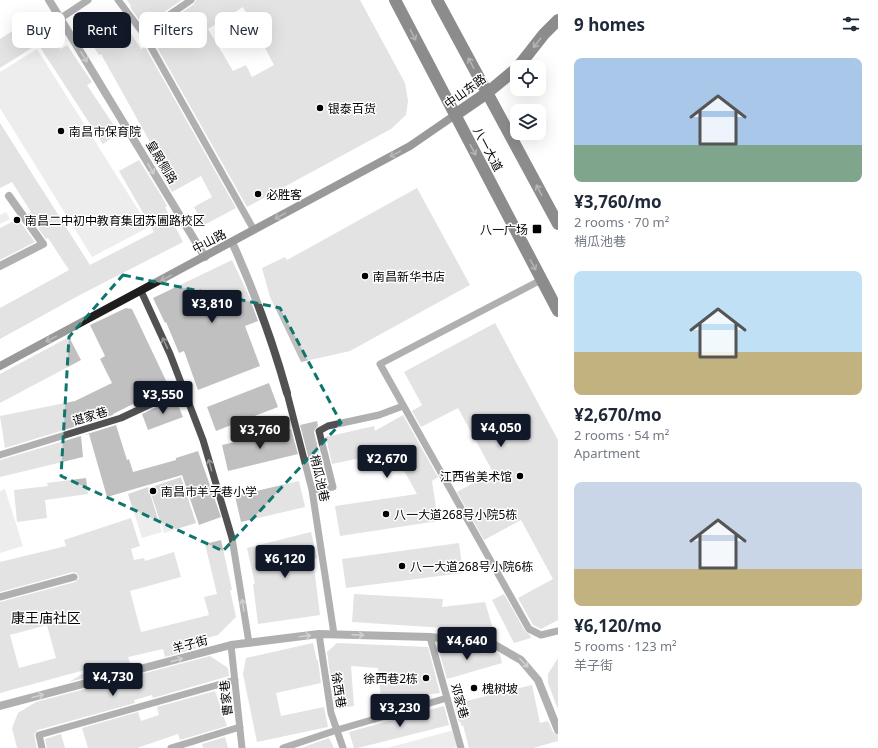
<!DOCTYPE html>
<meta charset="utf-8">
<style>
body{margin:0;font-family:"Noto Sans","Noto Sans SC",sans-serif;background:#f6f6f7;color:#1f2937;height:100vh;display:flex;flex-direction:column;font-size:15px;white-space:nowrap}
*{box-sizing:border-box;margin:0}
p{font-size:13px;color:#747a83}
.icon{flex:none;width:22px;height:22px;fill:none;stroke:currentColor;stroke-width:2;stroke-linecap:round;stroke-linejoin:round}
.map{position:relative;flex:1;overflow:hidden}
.details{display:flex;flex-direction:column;background:#fff;width:320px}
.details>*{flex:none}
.top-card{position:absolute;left:12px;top:12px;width:380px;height:36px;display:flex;gap:8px}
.tools{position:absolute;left:510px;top:60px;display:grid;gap:8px}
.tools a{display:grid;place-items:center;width:36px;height:36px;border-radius:8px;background:#fff;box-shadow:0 4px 16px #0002;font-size:20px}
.price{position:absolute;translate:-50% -34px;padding:0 9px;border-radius:4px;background:#111827;color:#fff;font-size:13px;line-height:26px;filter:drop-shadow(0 1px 2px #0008)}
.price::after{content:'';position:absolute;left:50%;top:24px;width:12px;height:9px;margin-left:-6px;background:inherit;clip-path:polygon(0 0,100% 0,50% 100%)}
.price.selected{background:#222;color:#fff}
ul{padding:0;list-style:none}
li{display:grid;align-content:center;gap:8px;height:212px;padding:0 16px}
li span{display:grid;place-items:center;height:124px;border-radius:8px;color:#555}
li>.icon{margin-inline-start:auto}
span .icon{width:72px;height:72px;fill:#fffc;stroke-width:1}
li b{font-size:17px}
h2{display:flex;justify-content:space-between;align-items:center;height:48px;padding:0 16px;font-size:17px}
.tag{padding:0 14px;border-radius:8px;background:#fff;box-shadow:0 4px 16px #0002;font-size:14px;line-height:36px}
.tag.selected{background:#111827;color:#fff}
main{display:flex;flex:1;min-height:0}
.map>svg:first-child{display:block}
.green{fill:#d8d8d8}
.building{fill:#c0c0c0;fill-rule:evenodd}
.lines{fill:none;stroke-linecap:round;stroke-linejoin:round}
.lane{stroke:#515151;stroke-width:7}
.street{stroke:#515151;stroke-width:8}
.secondary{stroke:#1e1e1e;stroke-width:8}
.highway{stroke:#000;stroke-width:12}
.oneway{stroke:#595959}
.oneway2{stroke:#979797}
.oneway3{stroke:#626262}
.marked{fill:none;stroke:#0f766e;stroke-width:3;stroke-dasharray:8 5;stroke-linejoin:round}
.poi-dot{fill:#000;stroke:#fff;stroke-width:1.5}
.labels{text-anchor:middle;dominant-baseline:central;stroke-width:3;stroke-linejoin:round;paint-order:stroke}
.street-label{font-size:12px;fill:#000;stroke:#fff}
.poi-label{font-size:12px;fill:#000;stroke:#fff;text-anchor:start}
.quarter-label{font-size:14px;fill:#000;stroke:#fff}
</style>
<main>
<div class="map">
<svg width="558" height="748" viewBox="0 0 558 748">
<rect width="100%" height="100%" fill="#fff"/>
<path class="green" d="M37,49L149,227L92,257L0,108V72Z
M6,212L10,219L0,224V215Z
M181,477L196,523L164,533L149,488Z
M148,487L162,532L142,538L128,494Z
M5,489L23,546L0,553V491Z
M454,730L459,746L453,748H387Z"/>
<path class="building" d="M127,0H182L148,23L145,18L140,21L130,7L131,6Z
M196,0H360L405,83L408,101L406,115L391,129L247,207L154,42L159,39L154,32L194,4ZM243,7L274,65L252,77L246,65L233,71L208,29Z
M121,13L132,26L128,29L141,49L145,47L236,208L204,225L194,207L212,197L201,176L172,192L149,154L155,151L101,54L99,55L86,35Z
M39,14L61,49L67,45L92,82L87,85L119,133L103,144L38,44L0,68V39Z
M0,123L90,265L154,232L119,171L139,160L162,197L167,206L165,207L183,242L78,296L0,339V308L69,270L48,238L46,239L28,214L31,212L12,182L0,188Z
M417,188L470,285L350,351L301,362L270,297L262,268L285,257L287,260Z
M18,219L35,242L0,260V228Z
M232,260L248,294L258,321L245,326L260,366L198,390L184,351L179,353L166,322L165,323L153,298Z
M126,308L132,309L170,389L138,404L137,402L113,414V415L5,448L0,416L75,401L112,383L100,359L105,356L90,325Z
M495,323L558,440V620L541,629L533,625L518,598L553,579L521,520L484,540L457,492L493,472L458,408L421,427L412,411L422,405L404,372Z
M69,337L81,360L0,403V374Z
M269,383L278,407L216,431L207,407Z
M175,398L183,417L148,430L142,414Z
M403,415L438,477L432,481L438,521L340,536L335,506L417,494L393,451L332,464L326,437L374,426L375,431Z
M317,421L318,426L315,429L314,432L324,473L313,475L300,425Z
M116,425L127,460L129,459L133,472L176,460V458L198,451L221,517L199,525L182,475L107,497L89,434L84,435Z
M291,429L298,454L228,471L222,445Z
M81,436L83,457L0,477V460Z
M86,478L88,494L45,500L47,518L17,522L14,490L48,486L47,483Z
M299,481L305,507L241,522L235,496Z
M131,518L140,546L131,549L134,560L144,558L145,561L174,552L181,577L130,591L141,632L209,615L204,597L217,594L205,544L221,540L232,590H230L236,617L218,635L188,643L197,648L165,657L163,649L128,657L131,666L69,682L92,668L0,693V602L75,582L79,578L77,573L73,572L0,592V562L66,546L64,540ZM47,625L56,658L19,668L10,635Z
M311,532L317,558L313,559L320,615L258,624L253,584H255L247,548Z
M459,543L463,573L346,588L342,559Z
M354,594L443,599L442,607L485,602L496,639L487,638L486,627L445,632V628L352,622Z
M504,594L525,631L530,635L531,638L514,643L492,600Z
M313,643L317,661L318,660L321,683L276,693L281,716L324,707L328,727L257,742L243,674L246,658Z
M337,643L428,647L440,693L381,700L378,668L351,666L354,706L335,709L327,652Z
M438,648L487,654V649H491L500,654L502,663L447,679Z
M210,656L228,668L229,676L153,698L152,695L134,700L135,703L38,730L34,734L37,748H17L12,728L18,713L36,702Z
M558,658V707H557L548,683V674Z
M532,685L540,723L548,721L553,732L558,735V741L533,748H469L463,725L461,726V722H459L454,704Z
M215,691L227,726L180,740L178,734L137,748H88L82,728L138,712L141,721L159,715L157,707Z
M444,706L449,725L358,748H354L349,732Z
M61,734L65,748H47L45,739Z
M225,737L228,748H203L202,744Z
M329,738L334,748H302L312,744Z"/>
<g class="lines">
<path class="lane" d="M118,0L143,33L254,230
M61,18L88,0
M143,33L191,0
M541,280L380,364L529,629L541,635L558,631
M141,291L170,354L203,440L232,538L249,643
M287,393L312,490L334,634
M0,455L121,418L183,389
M312,490L333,487L319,431L328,426L379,415L403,406
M0,597L74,577
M319,634L331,713L343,748
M430,637L461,748
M231,645L242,748
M42,748L39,735L235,680
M171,748L240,727
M283,748L337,730L447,698"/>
<path class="street" d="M49,0L205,257
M232,242C254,291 273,342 287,393
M0,266L43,244L9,196
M0,706L231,645L319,634L430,637L493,644L521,660L538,680L558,730"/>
<path class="secondary" d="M0,366L410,146L455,115"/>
<path class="highway" d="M395,0L558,311
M437,0L558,224
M518,67L544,34L558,20
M455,115L487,93L517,68"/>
</g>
<defs><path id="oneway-shaft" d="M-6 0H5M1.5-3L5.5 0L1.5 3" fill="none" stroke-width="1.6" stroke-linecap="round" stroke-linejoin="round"/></defs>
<g class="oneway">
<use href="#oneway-shaft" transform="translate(413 35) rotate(63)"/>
<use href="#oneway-shaft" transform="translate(537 43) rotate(128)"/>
<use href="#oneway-shaft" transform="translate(471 63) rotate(-118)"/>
<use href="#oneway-shaft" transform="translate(473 150) rotate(62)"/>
<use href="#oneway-shaft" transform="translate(539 190) rotate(-118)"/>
<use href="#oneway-shaft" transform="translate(533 265) rotate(62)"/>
</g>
<g class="oneway2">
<use href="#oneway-shaft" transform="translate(84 57) rotate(59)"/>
<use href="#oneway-shaft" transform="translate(151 169) rotate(59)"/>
<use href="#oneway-shaft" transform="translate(165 343) rotate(-115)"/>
<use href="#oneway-shaft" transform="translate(210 465) rotate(-106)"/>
<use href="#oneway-shaft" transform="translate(243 605) rotate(-99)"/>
<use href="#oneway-shaft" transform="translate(358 635) rotate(2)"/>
<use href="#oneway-shaft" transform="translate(305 636) rotate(-7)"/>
<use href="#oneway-shaft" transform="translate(177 660) rotate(-15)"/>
<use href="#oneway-shaft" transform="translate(524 663) rotate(46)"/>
<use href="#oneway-shaft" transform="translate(38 696) rotate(-15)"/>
</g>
<g class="oneway3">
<use href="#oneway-shaft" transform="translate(395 154) rotate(152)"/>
<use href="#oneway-shaft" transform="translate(280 216) rotate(152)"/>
<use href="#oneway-shaft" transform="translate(166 278) rotate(152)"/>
<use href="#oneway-shaft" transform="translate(51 339) rotate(152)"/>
</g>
<path d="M0 0H558V748H0ZM123,275L280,308L341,423L223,551L61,476L69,337Z" fill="#fff" fill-opacity=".55" fill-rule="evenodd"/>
<path class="marked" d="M123,275L280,308L341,423L223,551L61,476L69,337Z"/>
<g class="poi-dot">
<circle cx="320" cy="108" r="4"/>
<circle cx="61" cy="131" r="4"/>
<circle cx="258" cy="194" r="4"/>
<circle cx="17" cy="220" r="4"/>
<rect x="532" y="224" width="10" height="10" rx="2"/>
<circle cx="365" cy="276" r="4"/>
<circle cx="520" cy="476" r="4"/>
<circle cx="153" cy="491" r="4"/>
<circle cx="386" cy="514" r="4"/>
<circle cx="402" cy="566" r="4"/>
<circle cx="426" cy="678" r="4"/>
<circle cx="474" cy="688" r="4"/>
</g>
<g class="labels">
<g class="street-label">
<text transform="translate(465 91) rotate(-36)">中山东路</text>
<text transform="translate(488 149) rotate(62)">八一大道</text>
<text transform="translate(162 162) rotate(59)">皇殿侧路</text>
<text transform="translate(209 241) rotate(-28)">中山路</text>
<text transform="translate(90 416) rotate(-17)">谌家巷</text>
<text transform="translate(320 478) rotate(77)">梢瓜池巷</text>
<text transform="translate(190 644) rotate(-15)">羊子街</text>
<text transform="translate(339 690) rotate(81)">徐西巷</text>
<text transform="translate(226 698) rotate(-96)">曹家巷</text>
<text transform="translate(460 701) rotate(74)">邓家巷</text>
</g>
<g class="poi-label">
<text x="328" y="108">银泰百货</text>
<text x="69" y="131">南昌市保育院</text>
<text x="266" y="194">必胜客</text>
<text x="25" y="220">南昌二中初中教育集团苏圃路校区</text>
<text x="528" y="229" text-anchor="end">八一广场</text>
<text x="373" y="276">南昌新华书店</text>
<text x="512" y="476" text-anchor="end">江西省美术馆</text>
<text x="161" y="491">南昌市羊子巷小学</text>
<text x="394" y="514">八一大道268号小院5栋</text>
<text x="410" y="566">八一大道268号小院6栋</text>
<text x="418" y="678" text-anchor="end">徐西巷2栋</text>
<text x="482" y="688">槐树坡</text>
</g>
<g class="quarter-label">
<text x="46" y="617">康王庙社区</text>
</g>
</g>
</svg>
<div class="tools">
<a><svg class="icon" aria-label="locate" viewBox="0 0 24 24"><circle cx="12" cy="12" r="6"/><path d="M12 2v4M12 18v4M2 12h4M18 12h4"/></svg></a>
<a><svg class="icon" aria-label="layers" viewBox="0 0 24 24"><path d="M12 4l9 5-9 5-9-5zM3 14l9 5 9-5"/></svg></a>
</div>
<b class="price" style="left:212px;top:324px">¥3,810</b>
<b class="price" style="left:163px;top:415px">¥3,550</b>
<b class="price" style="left:501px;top:448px">¥4,050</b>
<b class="price selected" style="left:260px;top:450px">¥3,760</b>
<b class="price" style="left:387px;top:479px">¥2,670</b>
<b class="price" style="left:285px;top:579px">¥6,120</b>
<b class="price" style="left:467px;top:661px">¥4,640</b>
<b class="price" style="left:113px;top:697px">¥4,730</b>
<b class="price" style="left:400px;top:728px">¥3,230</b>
<div class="top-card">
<a class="tag">Buy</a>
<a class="tag selected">Rent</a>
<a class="tag">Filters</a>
<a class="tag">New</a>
</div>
</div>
<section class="details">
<h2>9 homes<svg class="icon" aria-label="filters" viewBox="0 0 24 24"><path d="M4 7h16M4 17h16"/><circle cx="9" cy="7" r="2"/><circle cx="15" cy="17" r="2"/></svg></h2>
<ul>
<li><span style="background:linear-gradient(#a9c7e8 70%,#7fa58c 0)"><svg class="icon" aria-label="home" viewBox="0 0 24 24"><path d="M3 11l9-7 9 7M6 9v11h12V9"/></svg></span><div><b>¥3,760/mo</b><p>2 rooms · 70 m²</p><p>梢瓜池巷</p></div></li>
<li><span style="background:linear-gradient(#bfe0f5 65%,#c2b280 0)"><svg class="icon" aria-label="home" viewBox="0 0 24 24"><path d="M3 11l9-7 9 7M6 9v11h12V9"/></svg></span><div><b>¥2,670/mo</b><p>2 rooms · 54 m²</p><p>Apartment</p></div></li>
<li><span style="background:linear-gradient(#c9d6e8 70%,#c2b280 0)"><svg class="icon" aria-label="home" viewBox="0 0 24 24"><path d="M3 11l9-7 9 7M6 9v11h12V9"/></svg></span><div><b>¥6,120/mo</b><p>5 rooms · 123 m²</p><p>羊子街</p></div></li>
</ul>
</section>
</main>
